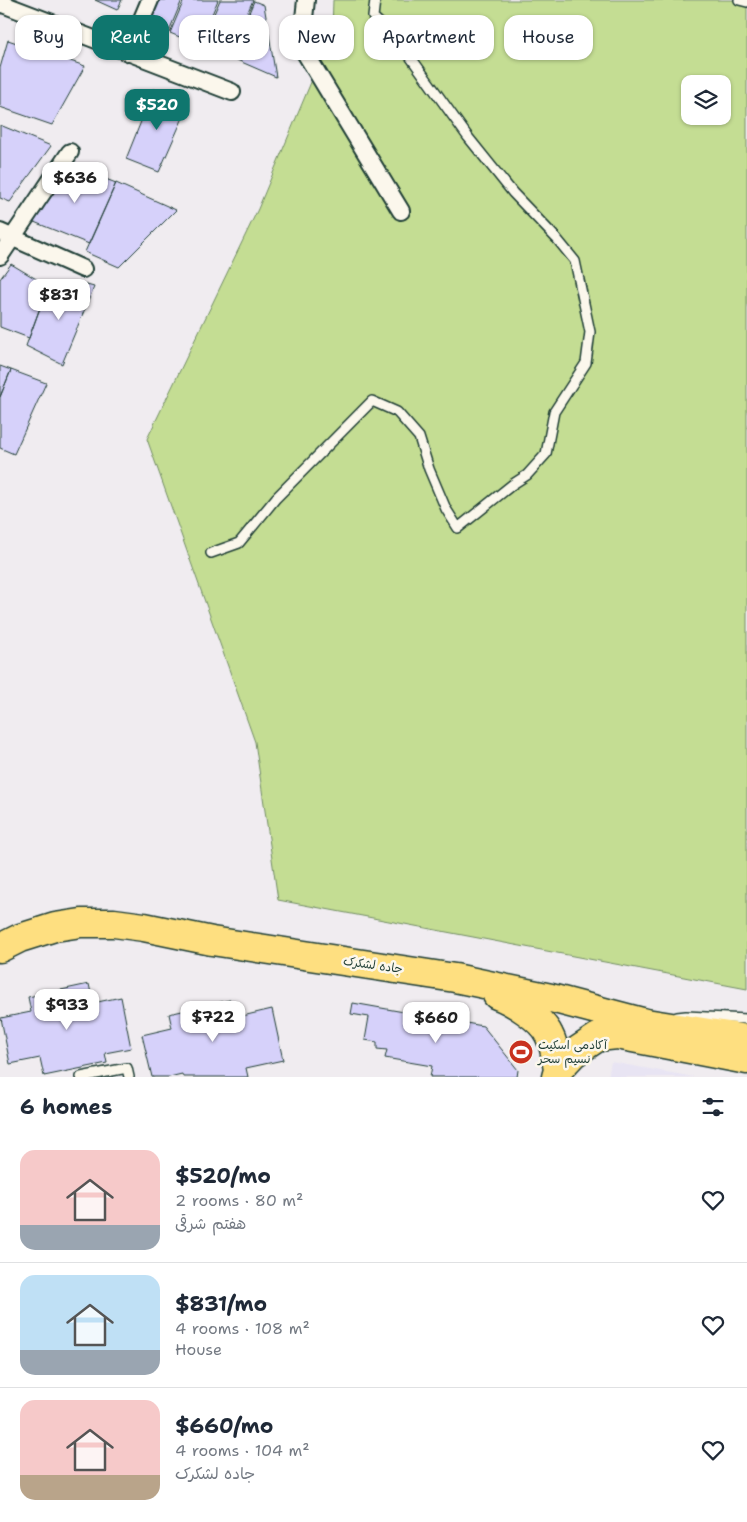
<!DOCTYPE html>
<meta charset="utf-8">
<style>
body{margin:0;font-family:"Shantell Sans","Playpen Sans Arabic",sans-serif;background:#f2f2f3;color:#1f2937;height:100vh;display:flex;flex-direction:column;font-size:19px;white-space:nowrap}
*{box-sizing:border-box;margin:0}
p{font-size:16px;color:#747a83}
.icon{flex:none;width:28px;height:28px;fill:none;stroke:currentColor;stroke-width:2;stroke-linecap:round;stroke-linejoin:round}
.map{position:relative;height:1077px;overflow:hidden}
.side{display:flex;flex-direction:column;background:#fff;flex:1}
.side>*{flex:none}
.banner{position:absolute;left:15px;top:15px;width:718px;height:45px;display:flex;gap:10px}
.fabs{position:absolute;left:681px;top:75px;display:grid;gap:10px}
.fabs a{display:grid;place-items:center;width:50px;height:50px;border-radius:10px;background:#fff;box-shadow:0 1px 4px #0004;font-size:25px}
.price{position:absolute;translate:-50% -42px;padding:0 11px;border-radius:10px;background:#fff;color:#222;font-size:16px;line-height:32px;filter:drop-shadow(0 1px 2px #0008)}
.price::after{content:'';position:absolute;left:50%;top:30px;width:15px;height:11px;margin-left:-8px;background:inherit;clip-path:polygon(0 0,100% 0,50% 100%)}
.price.selected{background:#0f766e;color:#fff}
ul{padding:0;list-style:none}
li{display:flex;align-items:center;gap:15px;height:125px;padding:0 20px}
li+li{border-top:1px solid #e0e1e3}
li span{display:grid;place-items:center;flex:none;width:140px;height:100px;border-radius:15px;color:#555}
li>.icon{margin-inline-start:auto}
span .icon{width:60px;height:60px;fill:#fffc;stroke-width:1}
li b{font-size:21px}
h2{display:flex;justify-content:space-between;align-items:center;height:60px;padding:0 20px;font-size:21px}
.pill{padding:0 18px;border-radius:15px;background:#fff;box-shadow:0 1px 4px #0004;font-size:18px;line-height:45px}
.pill.selected{background:#0f766e;color:#fff}
.map>svg:first-child{display:block}
.built{fill:#e8e4f3}
.green{fill:#c4dd93;stroke:#728d64;fill-rule:evenodd}
.building{fill:#d6d1fa;stroke:#1f3d34}
.lines{fill:none;stroke-linecap:round;stroke-linejoin:round}
.service-casing{stroke:#1f3d34;stroke-width:12}
.minor-casing{stroke:#1f3d34;stroke-width:20}
.trunk-casing{stroke:#1f3d34;stroke-width:31}
.service{stroke:#fbf7ec;stroke-width:9}
.minor{stroke:#fbf7ec;stroke-width:16}
.trunk{stroke:#fedf80;stroke-width:28}
.labels{text-anchor:middle;dominant-baseline:central;stroke-width:5;stroke-linejoin:round;paint-order:stroke}
.street-label{font-size:12px;fill:#1f3d34;stroke:#fbf7ec}
.poi-label{font-size:12px;fill:#1f3d34;stroke:#fbf7ec;text-anchor:start}
</style>
<div class="map">
<svg width="747" height="1077" viewBox="0 0 747 1077">
<rect width="100%" height="100%" fill="#f0ecf0"/>
<filter id="ink" filterUnits="userSpaceOnUse"><feTurbulence type="fractalNoise" baseFrequency=".02" numOctaves="2"/><feDisplacementMap in="SourceGraphic" scale="10" xChannelSelector="R" yChannelSelector="G"/><feConvolveMatrix kernelMatrix="1 2 1 2 8 2 1 2 1" color-interpolation-filters="sRGB"/></filter>
<g filter="url(#ink)">
<path class="built" d="M611,1062L694,1077H608Z"/>
<path class="green" d="M333,0H747V989L278,900L255,742L147,439L258,209L332,32ZM690,84H722V116H690Z"/>
<path class="building" d="M95,0H122L117,10Z
M155,0H182L169,31L146,22Z
M184,0H218L199,45L170,33Z
M220,0H253L228,58L200,46Z
M254,1L264,5L276,77L230,57Z
M8,40L85,66L52,125L0,107V68Z
M154,89L189,104L159,172L126,159Z
M0,125L51,146L10,202L0,198Z
M67,164L116,183L89,244L29,220Z
M116,183L176,210L119,267L85,252Z
M11,264L48,286L29,338L0,327V279Z
M76,282L94,287L62,364L26,346L48,286L72,294Z
M0,366L11,370L0,397Z
M11,370L46,383L14,454L0,448V397Z
M89,984L93,1003L121,997L131,1048L105,1053L107,1063L44,1076L40,1058L10,1064L1,1018L31,1012L28,997Z
M230,1000L234,1018L272,1009L283,1060L246,1068L248,1077H183L182,1074L169,1077H152L142,1035L172,1028L169,1014Z
M353,1003L483,1026L518,1070L517,1077H430L432,1066L385,1058L387,1050L377,1049V1042L365,1040L369,1017L351,1014Z"/>
<g class="lines">
<defs>
<path id="service" d="M739,0L747,2
M211,553L239,543L276,498L372,401L397,412L419,437L429,469L446,509L458,528L513,484L527,475L546,454L554,412L586,363L590,332L575,261L557,239L513,193L468,137L399,41L373,17L375,0
M677,1017L686,1016L747,1019
M81,1077L127,1068L129,1077"/>
<path id="minor" d="M306,0L301,46L401,211
M0,3L232,92
M128,52L150,0
M0,232L83,269
M0,256L70,152"/>
<path id="trunk" d="M0,948L20,938L55,927L81,923H114L144,927L212,941L455,978L551,998L646,1023L747,1039
M497,995C513,1001 542,1019 549,1035C555,1046 556,1058 558,1070
M556,1077L558,1070L574,1053L598,1037L617,1035L747,1060"/>
</defs>
<use href="#service" class="service-casing"/>
<use href="#minor" class="minor-casing"/>
<use href="#trunk" class="trunk-casing"/>
<use href="#service" class="service"/>
<use href="#minor" class="minor"/>
<use href="#trunk" class="trunk"/>
</g>
</g>
<defs>
<symbol id="stadium-disc" viewBox="-11 -11 22 22"><circle r="9.5" fill="#c8321e" stroke="#fbf7ec"/><path d="M0-5a6.5 5 0 1 0 0 10a6.5 5 0 1 0 0-10ZM-3.5-1.8h7v3.6h-7Z" fill="#fff"/></symbol>
</defs>
<g fill-rule="evenodd">
<use href="#stadium-disc" x="507" y="1038" width="28" height="28"/>
</g>
<g class="labels">
<g class="street-label">
<text transform="translate(373 965) rotate(8)">جاده لشکرک</text>
</g>
<g class="poi-label">
<text x="538" y="1045">آکادمی اسکیت<tspan x="538" dy="14">نسیم سحر</tspan></text>
</g>
</g>
</svg>
<div class="fabs">
<a><svg class="icon" aria-label="layers" viewBox="0 0 24 24"><path d="M12 4l9 5-9 5-9-5zM3 14l9 5 9-5"/></svg></a>
</div>
<b class="price selected" style="left:157px;top:131px">$520</b>
<b class="price" style="left:75px;top:204px">$636</b>
<b class="price" style="left:59px;top:321px">$831</b>
<b class="price" style="left:67px;top:1031px">$933</b>
<b class="price" style="left:213px;top:1043px">$722</b>
<b class="price" style="left:436px;top:1044px">$660</b>
<div class="banner">
<a class="pill">Buy</a>
<a class="pill selected">Rent</a>
<a class="pill">Filters</a>
<a class="pill">New</a>
<a class="pill">Apartment</a>
<a class="pill">House</a>
</div>
</div>
<section class="side">
<h2>6 homes<svg class="icon" aria-label="filters" viewBox="0 0 24 24"><path d="M4 7h16M4 17h16"/><circle cx="9" cy="7" r="2"/><circle cx="15" cy="17" r="2"/></svg></h2>
<ul>
<li><span style="background:linear-gradient(#f6c9c9 75%,#9aa5b1 0)"><svg class="icon" aria-label="home" viewBox="0 0 24 24"><path d="M3 11l9-7 9 7M6 9v11h12V9"/></svg></span><div><b>$520/mo</b><p>2 rooms · 80 m²</p><p>هفتم شرقی</p></div><svg class="icon" aria-label="heart" viewBox="0 0 24 24"><path d="M12 20l-8-8c-3-5 5-10 8-4 3-6 11-1 8 4z"/></svg></li>
<li><span style="background:linear-gradient(#bfe0f5 75%,#9aa5b1 0)"><svg class="icon" aria-label="home" viewBox="0 0 24 24"><path d="M3 11l9-7 9 7M6 9v11h12V9"/></svg></span><div><b>$831/mo</b><p>4 rooms · 108 m²</p><p>House</p></div><svg class="icon" aria-label="heart" viewBox="0 0 24 24"><path d="M12 20l-8-8c-3-5 5-10 8-4 3-6 11-1 8 4z"/></svg></li>
<li><span style="background:linear-gradient(#f6c9c9 75%,#b9a48a 0)"><svg class="icon" aria-label="home" viewBox="0 0 24 24"><path d="M3 11l9-7 9 7M6 9v11h12V9"/></svg></span><div><b>$660/mo</b><p>4 rooms · 104 m²</p><p>جاده لشکرک</p></div><svg class="icon" aria-label="heart" viewBox="0 0 24 24"><path d="M12 20l-8-8c-3-5 5-10 8-4 3-6 11-1 8 4z"/></svg></li>
</ul>
</section>
